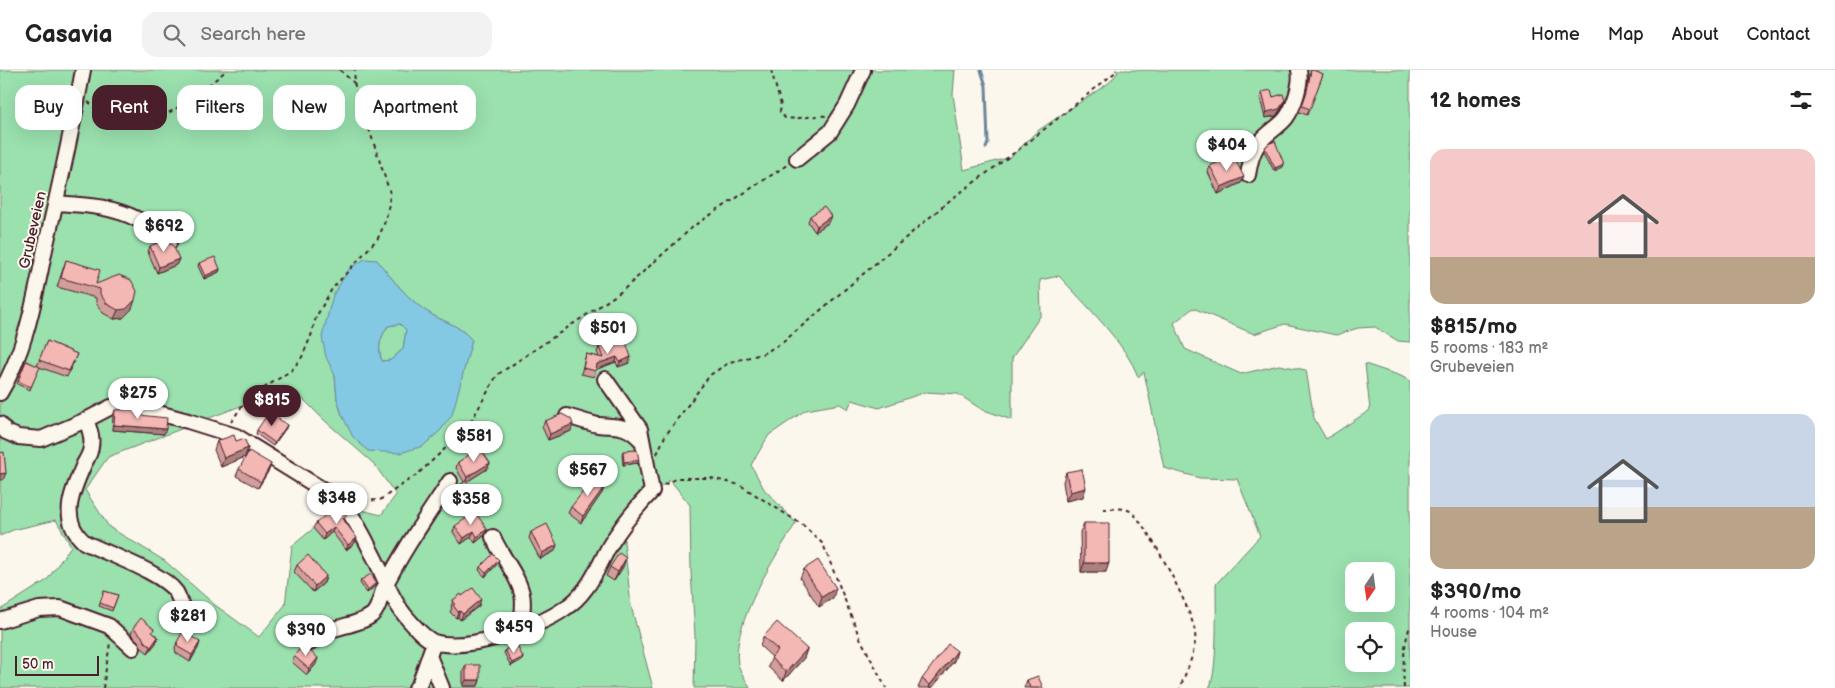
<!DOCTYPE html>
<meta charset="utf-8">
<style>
body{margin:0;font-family:"Balsamiq Sans",sans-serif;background:#f2f2f2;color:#222;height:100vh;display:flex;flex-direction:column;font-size:19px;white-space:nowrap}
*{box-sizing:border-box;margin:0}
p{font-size:16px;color:#767676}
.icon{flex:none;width:28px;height:28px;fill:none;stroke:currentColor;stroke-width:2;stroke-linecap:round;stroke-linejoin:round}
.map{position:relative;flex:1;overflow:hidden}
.panel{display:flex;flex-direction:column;background:#fff;width:425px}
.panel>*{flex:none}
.hud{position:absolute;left:15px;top:15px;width:475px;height:45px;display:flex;gap:10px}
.needle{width:32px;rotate:193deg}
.tools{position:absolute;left:1345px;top:492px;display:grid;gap:10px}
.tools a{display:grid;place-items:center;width:50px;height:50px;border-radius:10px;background:#fff;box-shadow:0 5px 20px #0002;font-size:25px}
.scale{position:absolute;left:15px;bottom:12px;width:84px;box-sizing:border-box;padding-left:5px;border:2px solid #4a1f2b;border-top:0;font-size:14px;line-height:18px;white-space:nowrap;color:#4a1f2b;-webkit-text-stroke:4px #fbf7ec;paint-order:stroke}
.price{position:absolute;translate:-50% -42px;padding:0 11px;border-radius:18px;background:#fff;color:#222;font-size:16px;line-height:32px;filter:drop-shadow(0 1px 2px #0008)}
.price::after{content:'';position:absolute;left:50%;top:30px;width:15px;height:11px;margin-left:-8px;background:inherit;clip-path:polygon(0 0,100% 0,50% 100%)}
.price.current{background:#4a1f2b;color:#fff}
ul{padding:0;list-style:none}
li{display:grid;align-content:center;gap:10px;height:265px;padding:0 20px}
li span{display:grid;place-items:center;height:155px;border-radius:15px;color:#555}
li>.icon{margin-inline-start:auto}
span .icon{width:90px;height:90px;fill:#fffc;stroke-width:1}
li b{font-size:21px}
h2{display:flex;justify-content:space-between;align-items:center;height:60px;padding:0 20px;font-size:21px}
.tag{padding:0 18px;border-radius:15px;background:#fff;box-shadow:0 5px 20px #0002;font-size:18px;line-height:45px}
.tag.current{background:#4a1f2b;color:#fff}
header{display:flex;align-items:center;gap:30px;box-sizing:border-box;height:70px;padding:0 25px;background:#fff;border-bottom:1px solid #e0e0e0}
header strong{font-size:24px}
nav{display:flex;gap:28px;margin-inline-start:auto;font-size:18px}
.search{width:350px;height:45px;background:#f2f2f2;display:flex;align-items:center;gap:12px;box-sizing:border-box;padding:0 18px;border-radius:15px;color:#767676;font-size:19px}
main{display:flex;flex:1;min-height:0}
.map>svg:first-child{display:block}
.green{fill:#9ae1ae;stroke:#72806c;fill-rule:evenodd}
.water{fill:#83c9e4;stroke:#6c859a;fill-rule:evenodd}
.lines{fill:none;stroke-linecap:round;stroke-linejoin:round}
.stream{stroke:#6c859a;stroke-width:3}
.street-casing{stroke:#4a1f2b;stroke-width:18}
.path{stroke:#4a1f2b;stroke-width:2;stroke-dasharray:4 4;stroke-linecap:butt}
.street{stroke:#fbf7ec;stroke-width:14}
.wall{fill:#d29e9b;stroke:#4a1f2b}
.shaded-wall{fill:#ab817e;stroke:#4a1f2b}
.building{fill:#f4b8b4;stroke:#4a1f2b}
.labels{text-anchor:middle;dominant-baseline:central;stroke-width:4;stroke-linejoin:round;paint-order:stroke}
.street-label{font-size:15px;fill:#4a1f2b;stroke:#fbf7ec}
</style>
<header>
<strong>Casavia</strong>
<div class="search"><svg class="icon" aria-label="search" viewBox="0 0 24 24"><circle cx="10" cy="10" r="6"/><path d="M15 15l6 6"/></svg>Search here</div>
<nav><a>Home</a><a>Map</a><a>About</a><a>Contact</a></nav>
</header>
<main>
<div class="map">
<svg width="1410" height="618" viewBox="0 0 1410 618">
<rect width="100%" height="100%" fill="#fbf7ec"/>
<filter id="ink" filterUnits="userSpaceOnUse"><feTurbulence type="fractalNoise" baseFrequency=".02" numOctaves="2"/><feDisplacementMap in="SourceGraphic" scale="10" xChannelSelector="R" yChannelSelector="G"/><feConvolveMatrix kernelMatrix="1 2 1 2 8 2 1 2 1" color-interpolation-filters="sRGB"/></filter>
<g filter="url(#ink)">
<path class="green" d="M0,0H955L953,24L964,100L1011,87L1036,62L1110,12L1118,2L1115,0H1410V272L1398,271L1375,257L1358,258L1336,265L1285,254L1254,264L1193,238L1174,253L1185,279L1241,304L1279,295L1306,300L1314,348L1326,369L1370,340L1365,294L1401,306L1410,311V618H1209C1218,605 1216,534 1216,514L1260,466L1237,409L1200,408L1164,398L1144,302L1138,307C1127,275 1083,232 1059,206L1040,210L1041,245L1012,288V350L981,339L958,324L926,322L879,338L852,330L848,339L840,334L806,340L769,365L751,395L764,419L796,453C775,487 731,554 738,594C740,602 747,611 750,618H694L695,566L691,502L690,435L670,410L631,438L624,471L631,536L653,618H0V540L47,510L71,476L56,450L13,460L0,466ZM377,191C390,207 409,230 426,241C444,253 457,253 472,270L466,288L342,345L337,329L335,306ZM295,321L324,350L374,394L396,425L381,445L342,435L292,476L285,535L259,567L215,535L165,491L109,457L85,420L108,387L238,337ZM1354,501H1386V534H1354ZM1354,561H1386V594H1354Z
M400,254L406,260L403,279L391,290L382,291C377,277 380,268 388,256Z"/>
<path class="water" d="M365,189L377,190C390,207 409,230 426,241C444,253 457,253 472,270L452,345L440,361L423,376L400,383L368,381L353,367L342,345L337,329L335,306L326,287L322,267L333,225L350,198ZM400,254L406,260L403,279L391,290L382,291C377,278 380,268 388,256Z"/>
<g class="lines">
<path class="stream" d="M981,0L986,16L988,73L986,78"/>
<defs>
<path id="street" d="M797,89L830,62L847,35L863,0
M1248,105C1250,94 1252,81 1260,72C1267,63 1279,57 1286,48C1294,37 1302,13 1299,0
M56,133C85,135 112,136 139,150C150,156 160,166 169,173
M0,323C26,280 35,227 45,179C59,119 72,60 83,0
M567,346C577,349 588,353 598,355C618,357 626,354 641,370
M86,350C89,358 93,367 91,376C91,382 87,389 84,394C73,421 58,448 84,472C107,484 162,502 176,522C179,527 181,535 184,540
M0,354L6,362L18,367L41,369L86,350L111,337L132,336L188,351L236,366L341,431C354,447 363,464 372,483C384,505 391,530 408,549C415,557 424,568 434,572C466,582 538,558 564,539C572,534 581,525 586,518C596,505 602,489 610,475C622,455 636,438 652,421L640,359L605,309
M493,467C501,486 518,505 522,524C525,536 520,548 523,559
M0,551L39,539L60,538L109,556L133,578
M310,573C322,556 355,558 372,545C379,539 380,527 384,518C403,480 427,446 450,411
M429,586L442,618
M416,618L419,615L434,572"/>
</defs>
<use href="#street" class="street-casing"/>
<path class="path" d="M340,0L354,13
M771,0L781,35L780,42L785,48C798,50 812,45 826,46
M88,32C99,39 117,52 130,53C166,54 201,21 227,0
M231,352L247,329L292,300L302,287L311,266L316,247L332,219L378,168C385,154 389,140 390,123L354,13L355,0
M657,384L665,366L710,305L730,292L762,284L782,273L949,131L1026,74L1118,0
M664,415L677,408H711L740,415L803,455L823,474L859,566L886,618
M356,431L380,430L419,403L468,357L497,305L622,221L695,155L787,95
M1103,439C1111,439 1123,437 1130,441C1146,451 1193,542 1195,562C1197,581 1186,601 1180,618
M103,618L110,573
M1404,618C1403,596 1403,577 1410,556"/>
<use href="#street" class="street"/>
</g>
<path class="wall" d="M1311,0L1323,4L1307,45L1299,42L1305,27L1309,5Z
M1262,22L1285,31L1282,37L1276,46L1265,48L1260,28Z
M1265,78L1283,97L1274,101L1264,81Z
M1227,93L1241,113L1218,124L1208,102L1210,96Z
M810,146L828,153L815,162L808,152Z
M150,176L179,189L176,195L157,203L148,182Z
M66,190L96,214L132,239L123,248L114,249L103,243L96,233V228L57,217Z
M199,193L220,199L219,202L204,209L198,196Z
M47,271L77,284L67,307L39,297L30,320L17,314L26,291L37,296Z
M608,276L629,293L618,297L616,292L596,299L594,307L581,304L586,284L599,287L597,282L599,277Z
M115,340L139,345L164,364L112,360L113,346Z
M545,351L571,361L548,370L542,357Z
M287,355L286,358L273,376L256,364L257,360Z
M217,371H236L248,378L245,387L221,397L214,380Z
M623,381L639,390L638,393L623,395L622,384Z
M458,392L490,393L487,399L466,412L472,421L471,424L454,435L449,428L450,425L464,412L456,398Z
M271,394L269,400L258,418L236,406L239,399Z
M1066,402L1083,427L1066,431L1063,412Z
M604,417L602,423L581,453L568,443L571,437Z
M345,452L355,473L346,480L332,462L323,470L313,458L316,453Z
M1084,453L1106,502H1081L1080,462Z
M455,456L485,465L475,473L471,467L461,474L453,462Z
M531,462L555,481L540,489L529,468Z
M499,490L498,493L485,507L479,500L480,497Z
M297,495L326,506L324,513L313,522L294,502Z
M610,497H623L614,511L606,506Z
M804,499L833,528L819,537L800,508Z
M361,510L375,516L367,523L360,513Z
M104,521L118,525L112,541L99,536Z
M462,526L479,536L460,550L458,547L456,548L450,542L452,538L451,537L453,530Z
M167,541L180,549L179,552L169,555L166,544Z
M133,558L153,563L158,567L156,573L148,583L142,578L139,572L131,564Z
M290,559L306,560L304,563L305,564L301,576L291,567L292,565L289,563Z
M763,567L807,579L804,588L783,611L768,597L772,587L760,576Z
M177,572H200L198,578L190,592L176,583L175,578Z
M505,580L523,587L522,590L511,596L504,583Z
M957,581L954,591L932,618H918L922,609Z
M294,586L316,594L307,605L292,592Z
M466,595L480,610L478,616H463V601Z
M1027,610L1043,618H1024Z"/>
<path class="shaded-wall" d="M1285,31L1282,37L1276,46L1265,48L1267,42Z
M1284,94L1283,97L1274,101L1275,98Z
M1244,107L1241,113L1218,124L1221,117Z
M831,146L828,153L815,162L817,156Z
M179,189L176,195L157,203L159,197Z
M220,199L219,202L204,209L205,206Z
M135,230L132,239L123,248L114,249L118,240Z
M617,287L616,292L595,300L597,294Z
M631,287L629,293L618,297L620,292Z
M573,354L571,361L548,370L550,364Z
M114,355L166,359L164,364L112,360Z
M287,355L286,358L273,376Z
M248,378L245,387L221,397L224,388Z
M639,390L638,393L623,395L624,392Z
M490,393L487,399L465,413L467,407Z
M271,394L269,400L258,418L261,412Z
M6,403L3,410H0V404Z
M604,417L602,423L581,453L583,446Z
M1086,418L1083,427L1066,431L1070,422Z
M472,421L471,424L454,435L455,432Z
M334,457L332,462L323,470L325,464Z
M487,459L485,465L475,473L477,467Z
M474,461L471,467L461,474L464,468Z
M357,468L355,473L346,480L348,475Z
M557,475L555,481L540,489L542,483Z
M626,488L623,497L614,511L618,502Z
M499,490L498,493L485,507L486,503Z
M1084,493H1109L1106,502H1081Z
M326,506L324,513L313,522L315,516Z
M376,513L375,516L367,523L368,520Z
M836,518L833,528L819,537L822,527Z
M481,529L479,536L460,550L463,544Z
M460,541L458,547L456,548L458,542Z
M180,549L179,552L169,555L170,552Z
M158,567L156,573L148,583L151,577Z
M200,572L198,578L190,592L192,585Z
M807,579L804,588L783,611L786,602Z
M957,581L954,591L932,618H929L930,615Z
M523,587L522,590L511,596L512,593Z
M318,588L316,594L307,605L309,599Z
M466,610H480L478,616H463Z"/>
<path class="building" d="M1311,0H1313L1323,4L1310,39L1302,36L1307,21Z
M1271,20L1273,27L1283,24L1285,31L1279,39L1267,42L1262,22Z
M1275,71L1284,94L1275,98L1265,78L1268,74Z
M1225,89L1227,93L1234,90L1236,93H1237L1244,107L1221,117L1210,96Z
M824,137L831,146L817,156L810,146Z
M162,171L173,175L179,189L159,197L150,176Z
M215,187L220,199L205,206L199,193Z
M66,190L100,200L96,214L119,205L131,210L137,221L135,230L126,239L118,240L107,234L100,224V219L61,208Z
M625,270L631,287L620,292L617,287L597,294L596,301L583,298L586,284L603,288L599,277L607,273L608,276Z
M47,271L77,284L69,301L39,290Z
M26,291L40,297L31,317L18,311Z
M133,339L140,341L139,345L167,348L166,359L114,355L115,340Z
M269,342L287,355L275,373L257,360Z
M562,344L571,349L573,354L550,364L545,351Z
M234,365L236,371L242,369L245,370L248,378L224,388L217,371Z
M480,378L490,393L467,407L458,392Z
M637,380L639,390L624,392L623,381Z
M249,381L271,394L261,412L239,399Z
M4,382L6,403L0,404V383Z
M1082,399L1086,418L1070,422L1066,402Z
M593,409L604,417L583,446L571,437Z
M466,411L472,421L455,432L450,425L455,418Z
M338,435L347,446L343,449L357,468L348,475L334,457L325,464L316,453Z
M475,442L487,459L477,467L474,461L464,468L455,456Z
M1084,453H1109V493H1084Z
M547,454L557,475L542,483L531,462Z
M619,483L626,488L618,502L610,497Z
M493,484L499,490L486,503L480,497Z
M308,485L326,506L315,516L297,495Z
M818,490L836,518L822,527L804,499Z
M371,504L376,513L368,520L361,510Z
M473,518L481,529L463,544L460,541L458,542L453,535L455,534L453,530L461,524L462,526Z
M104,521L118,525L113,538L100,533Z
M176,539L180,549L170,552L167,541Z
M141,548L154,559L152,562L158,567L151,577L144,571L142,566L133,558Z
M299,550L308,557L303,562L305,564L302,573L292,564L294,563L290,559Z
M777,552L807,579L786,602L771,588L778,580L763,567Z
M183,561L200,572L192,585L178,577L177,572Z
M516,574L523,587L512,593L505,580Z
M948,574L957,581L930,615L922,609Z
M303,575L318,588L309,599L294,586Z
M466,595H480V610H466Z
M1038,606L1043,618H1030L1027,610Z"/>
</g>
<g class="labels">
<g class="street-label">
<text transform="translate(33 160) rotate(-77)">Grubeveien</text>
</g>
</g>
</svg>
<div class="tools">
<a><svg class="needle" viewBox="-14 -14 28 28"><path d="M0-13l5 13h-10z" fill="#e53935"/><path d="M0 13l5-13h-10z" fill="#767676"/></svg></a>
<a><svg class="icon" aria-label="locate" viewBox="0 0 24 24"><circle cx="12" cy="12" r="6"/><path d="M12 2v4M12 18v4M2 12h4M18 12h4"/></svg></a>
</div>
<div class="scale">50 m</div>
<b class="price" style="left:1227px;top:102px">$404</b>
<b class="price" style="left:164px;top:183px">$692</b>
<b class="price" style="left:608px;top:285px">$501</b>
<b class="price" style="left:138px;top:350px">$275</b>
<b class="price current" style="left:272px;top:357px">$815</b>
<b class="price" style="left:474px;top:393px">$581</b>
<b class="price" style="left:588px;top:427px">$567</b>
<b class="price" style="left:337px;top:455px">$348</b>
<b class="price" style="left:471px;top:456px">$358</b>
<b class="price" style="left:188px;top:573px">$281</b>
<b class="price" style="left:514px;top:584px">$459</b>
<b class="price" style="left:306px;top:587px">$390</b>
<div class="hud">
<a class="tag">Buy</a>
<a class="tag current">Rent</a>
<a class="tag">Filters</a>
<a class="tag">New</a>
<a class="tag">Apartment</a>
</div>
</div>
<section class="panel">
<h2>12 homes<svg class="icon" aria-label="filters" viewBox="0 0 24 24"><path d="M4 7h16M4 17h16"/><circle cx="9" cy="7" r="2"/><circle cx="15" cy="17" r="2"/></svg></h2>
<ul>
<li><span style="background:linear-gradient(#f6c9c9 70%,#b9a48a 0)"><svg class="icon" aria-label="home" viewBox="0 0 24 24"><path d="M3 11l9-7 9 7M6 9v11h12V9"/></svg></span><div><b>$815/mo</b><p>5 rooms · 183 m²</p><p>Grubeveien</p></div></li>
<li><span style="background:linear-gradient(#c9d6e8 60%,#b9a48a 0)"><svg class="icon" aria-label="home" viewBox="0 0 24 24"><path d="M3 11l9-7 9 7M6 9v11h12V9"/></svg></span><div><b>$390/mo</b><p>4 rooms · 104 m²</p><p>House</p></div></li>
</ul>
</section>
</main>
